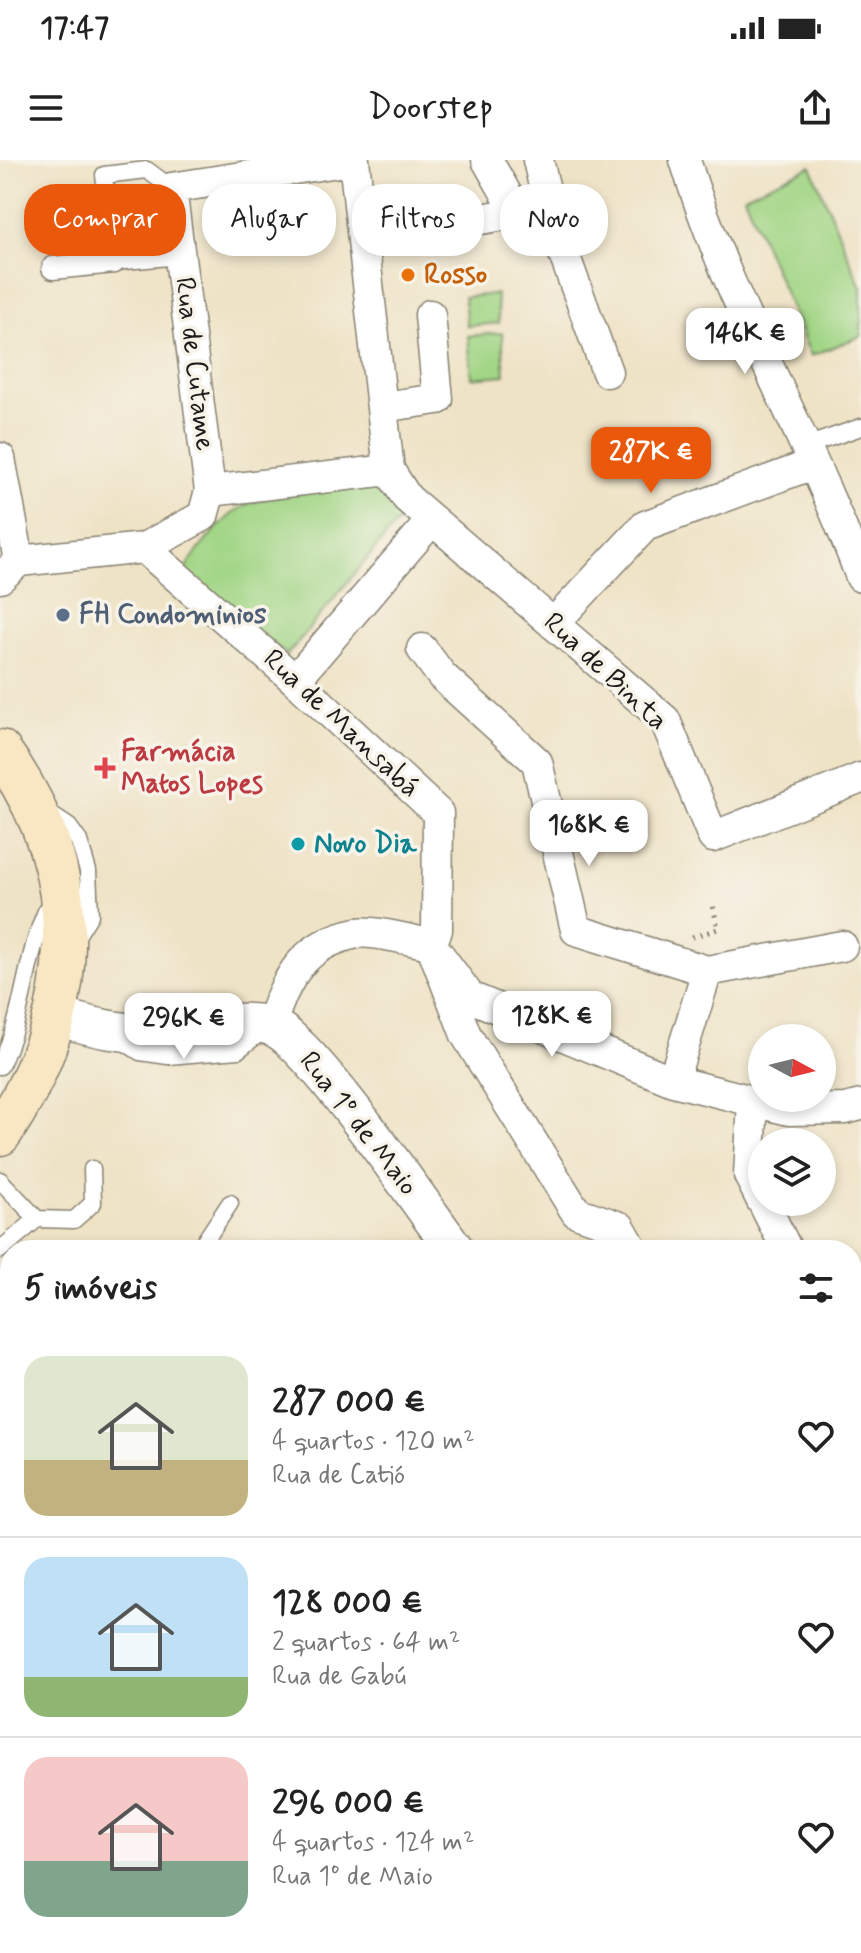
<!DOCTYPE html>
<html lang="pt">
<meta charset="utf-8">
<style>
body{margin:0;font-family:Mynerve,sans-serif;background:#f6f6f6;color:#222;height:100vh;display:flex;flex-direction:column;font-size:30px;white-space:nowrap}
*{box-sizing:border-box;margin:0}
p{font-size:26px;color:#767676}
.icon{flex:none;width:44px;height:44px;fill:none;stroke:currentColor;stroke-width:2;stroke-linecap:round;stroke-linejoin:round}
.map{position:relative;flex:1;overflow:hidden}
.drawer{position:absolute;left:0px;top:1080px;width:862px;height:714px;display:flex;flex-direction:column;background:#fff;border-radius:32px 32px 0 0;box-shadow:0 4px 12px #0003}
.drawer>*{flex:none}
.banner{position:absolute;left:24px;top:24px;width:814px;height:72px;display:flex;gap:16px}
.needle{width:52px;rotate:97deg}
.controls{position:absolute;left:748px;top:864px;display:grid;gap:16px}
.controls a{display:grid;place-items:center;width:88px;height:88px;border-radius:50%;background:#fff;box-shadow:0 4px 12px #0003;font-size:40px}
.price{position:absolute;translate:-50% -68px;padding:0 18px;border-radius:16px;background:#fff;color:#222;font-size:26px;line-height:52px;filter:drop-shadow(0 2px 4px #0008)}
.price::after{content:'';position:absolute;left:50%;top:48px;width:24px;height:18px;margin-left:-12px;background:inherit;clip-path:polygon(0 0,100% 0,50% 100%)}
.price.on{background:#ea580c;color:#fff}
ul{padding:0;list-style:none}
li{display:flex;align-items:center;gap:24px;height:200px;padding:0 24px}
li+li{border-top:2px solid #e0e0e0}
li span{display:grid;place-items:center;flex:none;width:224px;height:160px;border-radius:24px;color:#555}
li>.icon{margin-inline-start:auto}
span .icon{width:96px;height:96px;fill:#fffc;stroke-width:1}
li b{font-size:34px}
h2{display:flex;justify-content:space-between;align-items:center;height:96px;padding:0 24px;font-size:34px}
.chip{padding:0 28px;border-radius:32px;background:#fff;box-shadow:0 4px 12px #0003;font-size:28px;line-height:72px}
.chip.on{background:#ea580c;color:#fff}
.status{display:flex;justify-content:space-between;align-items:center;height:56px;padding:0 40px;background:#fff;direction:ltr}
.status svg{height:22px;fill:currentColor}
header{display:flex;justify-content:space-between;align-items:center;height:104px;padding:0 24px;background:#fff;font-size:36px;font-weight:600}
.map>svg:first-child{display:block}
.green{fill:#a2d686;stroke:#5f7951;stroke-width:2}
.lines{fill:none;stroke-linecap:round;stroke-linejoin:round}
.minor-tunnel{stroke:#c5bba4;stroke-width:30;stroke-dasharray:30 15;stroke-linecap:butt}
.service-casing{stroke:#868071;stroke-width:19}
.pedestrian-casing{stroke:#868071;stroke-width:25}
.minor-casing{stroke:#868071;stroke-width:33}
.tertiary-casing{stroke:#868071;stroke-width:41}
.secondary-casing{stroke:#868071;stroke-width:45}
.path{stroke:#868071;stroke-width:5;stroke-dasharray:2 6;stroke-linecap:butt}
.service{stroke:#fff;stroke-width:16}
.pedestrian{stroke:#fff;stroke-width:22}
.minor{stroke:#fff;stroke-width:30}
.tertiary{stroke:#fff;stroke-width:38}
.secondary{stroke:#f9e7c3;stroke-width:42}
.food-dot{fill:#e8710a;stroke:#f7f3e8;stroke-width:3}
.service-dot{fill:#5c6f8a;stroke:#f7f3e8;stroke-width:3}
.health-dot{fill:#e0444e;stroke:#f7f3e8;stroke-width:3}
.culture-dot{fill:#0f9aa8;stroke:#f7f3e8;stroke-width:3}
.labels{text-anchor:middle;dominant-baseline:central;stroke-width:7;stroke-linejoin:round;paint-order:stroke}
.food-label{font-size:28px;font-weight:bold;fill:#c56008;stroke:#f7f3e8;text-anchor:start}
.street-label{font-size:28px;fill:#1c1c1c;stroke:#f7f3e8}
.service-label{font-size:28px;font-weight:bold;fill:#4e5e75;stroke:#f7f3e8;text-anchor:start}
.health-label{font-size:28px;font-weight:bold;fill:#be3a42;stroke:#f7f3e8;text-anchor:start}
.culture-label{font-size:28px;font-weight:bold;fill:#0d838f;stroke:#f7f3e8;text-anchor:start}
</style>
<div class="status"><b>17:47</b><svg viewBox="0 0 49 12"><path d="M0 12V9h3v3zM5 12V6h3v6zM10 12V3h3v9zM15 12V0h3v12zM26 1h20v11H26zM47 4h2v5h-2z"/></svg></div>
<header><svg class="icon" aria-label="menu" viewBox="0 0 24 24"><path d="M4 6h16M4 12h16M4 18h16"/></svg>Doorstep<svg class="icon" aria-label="share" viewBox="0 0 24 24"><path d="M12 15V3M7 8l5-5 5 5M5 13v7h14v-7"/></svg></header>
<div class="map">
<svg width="861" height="1793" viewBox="0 0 861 1793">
<rect width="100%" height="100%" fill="#f7f3e8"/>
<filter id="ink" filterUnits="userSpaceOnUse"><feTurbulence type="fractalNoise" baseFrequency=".0125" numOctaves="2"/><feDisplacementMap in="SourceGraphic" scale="16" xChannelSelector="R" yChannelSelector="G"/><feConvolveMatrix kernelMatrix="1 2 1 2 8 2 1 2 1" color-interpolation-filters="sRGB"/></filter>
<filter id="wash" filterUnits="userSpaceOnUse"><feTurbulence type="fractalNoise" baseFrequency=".006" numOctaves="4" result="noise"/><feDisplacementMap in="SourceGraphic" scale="32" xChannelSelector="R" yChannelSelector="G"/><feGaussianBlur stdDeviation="1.8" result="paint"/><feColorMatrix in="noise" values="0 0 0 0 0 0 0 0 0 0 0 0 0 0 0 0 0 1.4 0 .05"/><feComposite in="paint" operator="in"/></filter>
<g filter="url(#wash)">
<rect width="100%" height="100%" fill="#efe3c6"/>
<path class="green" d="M811,6L861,127V176L811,196L744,36Z
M496,134L499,163L467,166L464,137Z
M502,173L505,215L472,218L468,176Z
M390,325L406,352L287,495L184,411C196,391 223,358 242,347C270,331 356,329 390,325Z
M10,1599V1784H185L184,1793H0V1606Z"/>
</g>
<g filter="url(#ink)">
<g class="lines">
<path class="minor-tunnel" d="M364,73L444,65"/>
<defs>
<path id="service" d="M171,28L147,10L104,15L114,102L180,96
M806,286L861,267
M45,651L69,667L79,681L88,711L90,755L73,782
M123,881L140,892L168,896L238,890L265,869
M0,906C26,853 24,793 51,741
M0,1020L37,1059L74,1060L93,1043L92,1009
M0,1090L37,1059
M199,1090L230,1043"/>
<path id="pedestrian" d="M53,108L114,102"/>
<path id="minor" d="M354,0L389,310L407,338L665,560L713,677L861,618
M487,0L528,72L553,64L538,0
M685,0C729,145 809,276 861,417
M553,64L607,212
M444,65L517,53
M382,247L438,239L430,155
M0,298L19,401
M210,331L171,28L351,0
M144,388L295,520L438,653L437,770L431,784L466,875L576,1052L620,1067L633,1090
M0,418L19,401L144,388L203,356L210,331L389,310
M553,464L645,366L813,304
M422,489L442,516L537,602L576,770L707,811L842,786
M295,520L432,360
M270,866C287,817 302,784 357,773C374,770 412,781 431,784L470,837L673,921L789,950L845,949L861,945
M673,921L707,811
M753,941L749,1015L762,1041
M763,1042L787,1090
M852,1169L861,1163
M852,1222L861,1239
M852,1414L861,1407
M0,1581L10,1575
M587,1784V1793
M680,1784L683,1793
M458,1793L459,1784"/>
<path id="tertiary" d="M56,856C92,867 125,876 164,872C197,869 234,858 268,865C306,874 425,1050 455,1090
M852,1780L859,1793"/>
<path id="secondary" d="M0,591C88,710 83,854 0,974"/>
</defs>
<use href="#service" class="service-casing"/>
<use href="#pedestrian" class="pedestrian-casing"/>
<use href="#minor" class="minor-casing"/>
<use href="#tertiary" class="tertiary-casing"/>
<use href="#secondary" class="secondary-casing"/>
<path class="path" d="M692,777L718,769L712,741
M0,1318L10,1363
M0,1665L10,1658
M0,1766L10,1760
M108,1784L116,1793
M63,1793V1784"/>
<use href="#service" class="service"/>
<use href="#pedestrian" class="pedestrian"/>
<use href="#minor" class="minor"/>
<use href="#tertiary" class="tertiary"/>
<use href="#secondary" class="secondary"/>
</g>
</g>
<circle class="food-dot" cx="408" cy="115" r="8"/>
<circle class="service-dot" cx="63" cy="455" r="8"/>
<path class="health-dot" d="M101 596h8v8h8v8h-8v8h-8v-8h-8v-8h8z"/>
<circle class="culture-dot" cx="298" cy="684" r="8"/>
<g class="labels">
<g class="food-label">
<text x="424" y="115">Rosso</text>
</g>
<g class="street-label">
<text transform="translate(194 204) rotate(83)">Rua de Cutame</text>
<text transform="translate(605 512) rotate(43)">Rua de Binta</text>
<text transform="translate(341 564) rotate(43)">Rua de Mansabá</text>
<text transform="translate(358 964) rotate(52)">Rua 1º de Maio</text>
</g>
<g class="service-label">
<text x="79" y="455">FH Condominios</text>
</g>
<g class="health-label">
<text x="121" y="592">Farmácia<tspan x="121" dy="32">Matos Lopes</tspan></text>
</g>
<g class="culture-label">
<text x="314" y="684">Novo Dia</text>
</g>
</g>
</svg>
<div class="controls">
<a><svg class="needle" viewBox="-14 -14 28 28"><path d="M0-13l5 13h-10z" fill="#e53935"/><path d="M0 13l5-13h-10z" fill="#767676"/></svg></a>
<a><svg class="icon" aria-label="layers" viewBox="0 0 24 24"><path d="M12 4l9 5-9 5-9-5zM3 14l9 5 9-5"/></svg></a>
</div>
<b class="price" style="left:745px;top:216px">146K €</b>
<b class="price on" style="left:651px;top:335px">287K €</b>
<b class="price" style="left:589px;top:708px">168K €</b>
<b class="price" style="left:552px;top:899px">128K €</b>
<b class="price" style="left:184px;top:901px">296K €</b>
<div class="banner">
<a class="chip on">Comprar</a>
<a class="chip">Alugar</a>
<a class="chip">Filtros</a>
<a class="chip">Novo</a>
</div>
<section class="drawer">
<h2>5 imóveis<svg class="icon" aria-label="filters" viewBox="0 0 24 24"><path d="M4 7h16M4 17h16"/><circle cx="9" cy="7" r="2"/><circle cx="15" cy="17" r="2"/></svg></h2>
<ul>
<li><span style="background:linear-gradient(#dfe7d0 65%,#c2b280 0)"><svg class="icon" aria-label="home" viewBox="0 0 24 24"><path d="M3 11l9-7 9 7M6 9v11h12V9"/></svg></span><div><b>287 000 €</b><p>4 quartos · 120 m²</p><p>Rua de Catió</p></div><svg class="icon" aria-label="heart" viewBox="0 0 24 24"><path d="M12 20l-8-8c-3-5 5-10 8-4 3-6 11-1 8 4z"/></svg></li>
<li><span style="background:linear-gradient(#bfe0f5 75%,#8fb573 0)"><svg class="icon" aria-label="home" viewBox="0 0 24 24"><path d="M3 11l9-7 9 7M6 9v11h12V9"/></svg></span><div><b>128 000 €</b><p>2 quartos · 64 m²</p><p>Rua de Gabú</p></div><svg class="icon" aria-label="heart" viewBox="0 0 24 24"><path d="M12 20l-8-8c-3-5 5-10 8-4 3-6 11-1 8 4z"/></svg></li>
<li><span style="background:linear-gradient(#f6c9c9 65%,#7fa58c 0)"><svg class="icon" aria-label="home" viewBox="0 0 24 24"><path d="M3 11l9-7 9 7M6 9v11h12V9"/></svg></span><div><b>296 000 €</b><p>4 quartos · 124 m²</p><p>Rua 1º de Maio</p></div><svg class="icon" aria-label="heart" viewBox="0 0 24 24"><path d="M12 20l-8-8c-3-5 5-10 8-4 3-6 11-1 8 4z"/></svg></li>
</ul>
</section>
</div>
